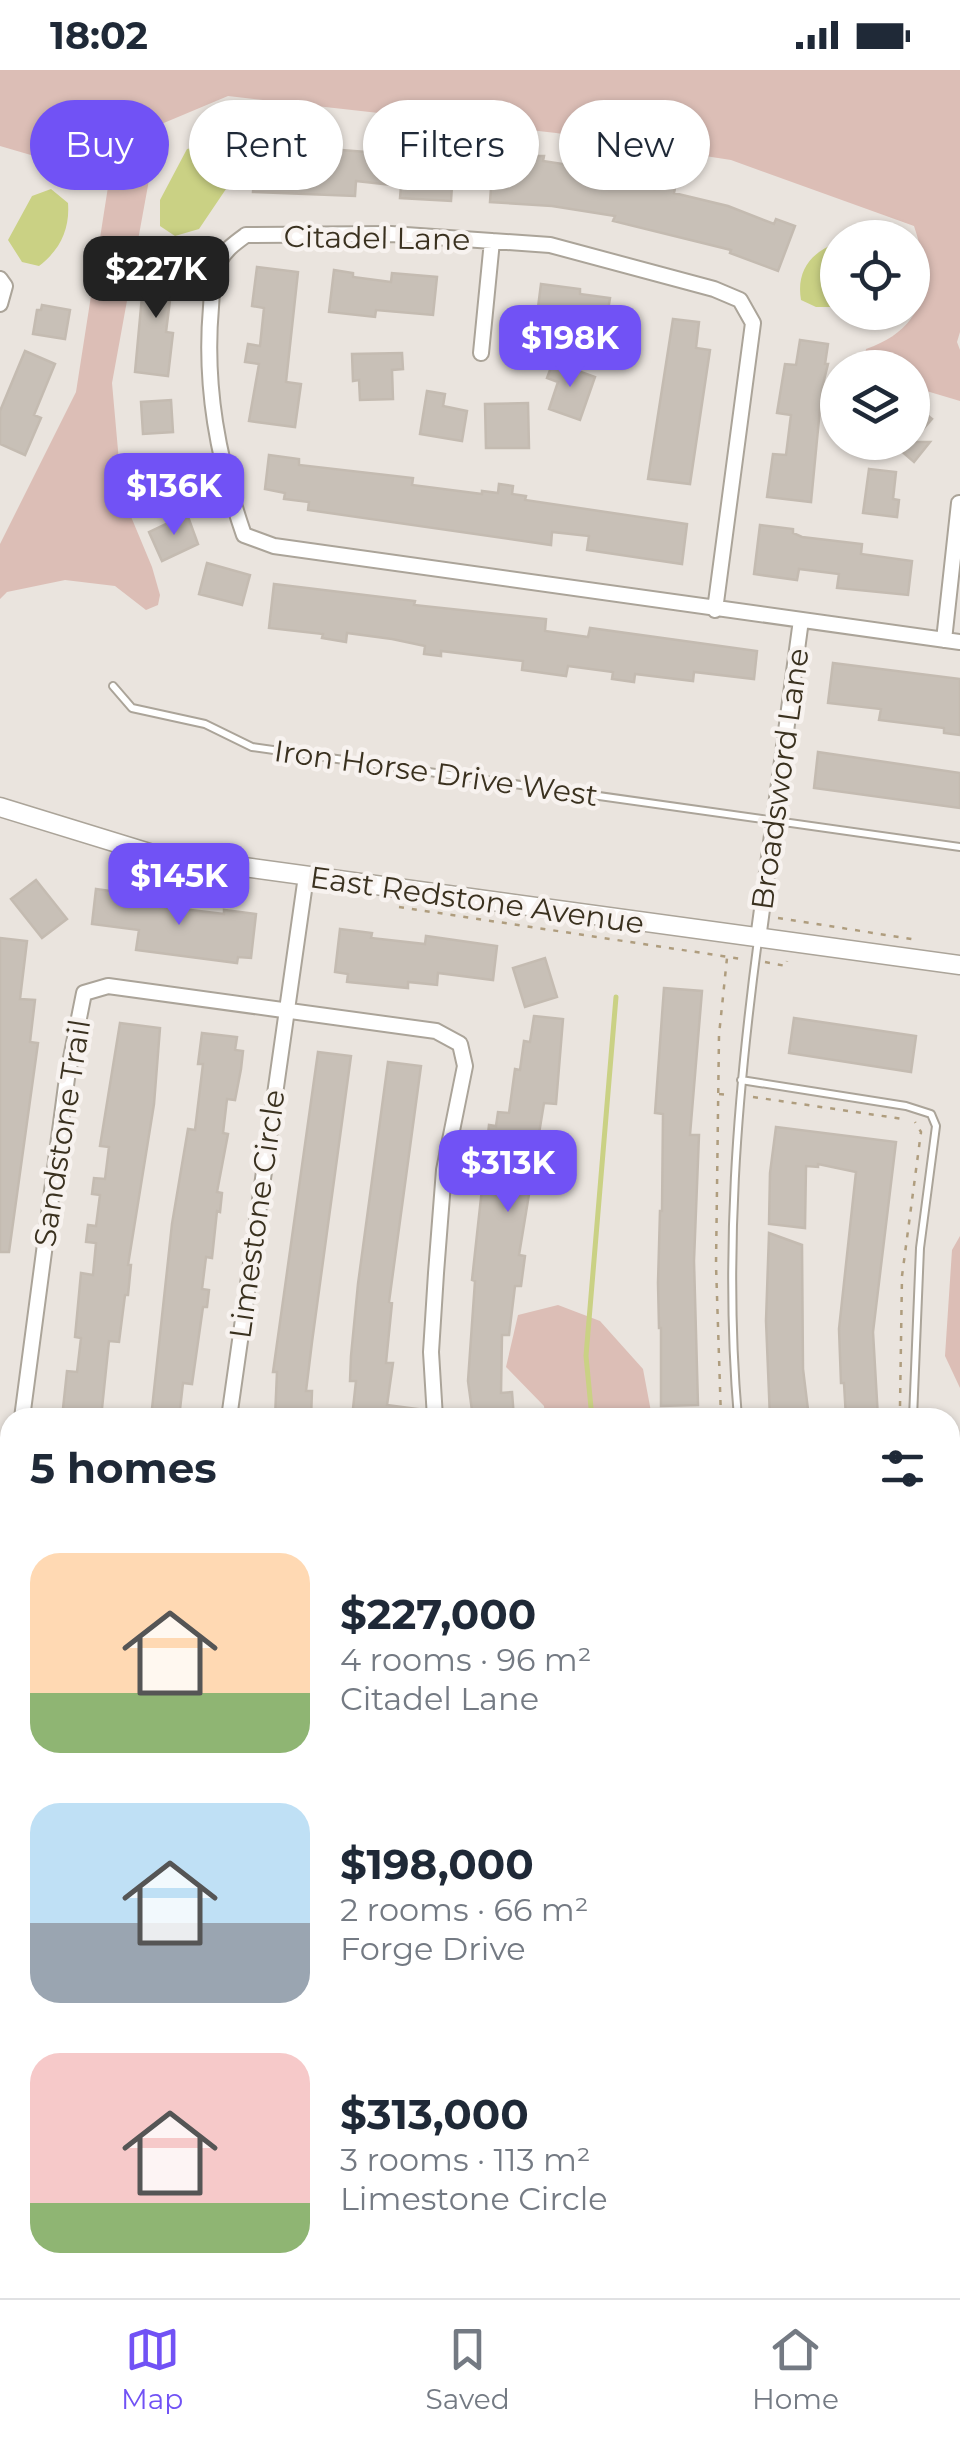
<!DOCTYPE html>
<meta charset="utf-8">
<style>
body{margin:0;font-family:Montserrat,sans-serif;background:#f2f2f3;color:#1f2937;height:100vh;display:flex;flex-direction:column;font-size:38px;white-space:nowrap}
*{box-sizing:border-box;margin:0}
p{font-size:32px;color:#747a83}
.icon{flex:none;width:55px;height:55px;fill:none;stroke:currentColor;stroke-width:2;stroke-linecap:round;stroke-linejoin:round}
.map{position:relative;flex:1;overflow:hidden}
.details{position:absolute;left:0px;top:1338px;width:960px;height:892px;display:flex;flex-direction:column;background:#fff;border-radius:30px 30px 0 0;box-shadow:0 2px 8px #0004}
.details>*{flex:none}
.hud{position:absolute;left:30px;top:30px;width:900px;height:90px;display:flex;gap:20px}
.tools{position:absolute;left:820px;top:150px;display:grid;gap:20px}
.tools a{display:grid;place-items:center;width:110px;height:110px;border-radius:50%;background:#fff;box-shadow:0 2px 8px #0004;font-size:50px}
.price{position:absolute;translate:-50% -85px;padding:0 22px;border-radius:20px;background:#7152f5;color:#fff;font-size:32px;line-height:65px;filter:drop-shadow(0 2px 5px #0008)}
.price::after{content:'';position:absolute;left:50%;top:60px;width:30px;height:22px;margin-left:-15px;background:inherit;clip-path:polygon(0 0,100% 0,50% 100%)}
.price.selected{background:#222;color:#fff}
ul{padding:0;list-style:none}
li{display:flex;align-items:center;gap:30px;height:250px;padding:0 30px}
li span{display:grid;place-items:center;flex:none;width:280px;height:200px;border-radius:30px;color:#555}
li>.icon{margin-inline-start:auto}
span .icon{width:120px;height:120px;fill:#fffc;stroke-width:1}
li b{font-size:42px}
h2{display:flex;justify-content:space-between;align-items:center;height:120px;padding:0 30px;font-size:42px}
.tag{padding:0 35px;border-radius:45px;background:#fff;box-shadow:0 2px 8px #0004;font-size:35px;line-height:90px}
.tag.selected{background:#7152f5;color:#fff}
.status{display:flex;justify-content:space-between;align-items:center;height:70px;padding:0 50px;background:#fff;direction:ltr}
.status svg{height:28px;fill:currentColor}
.tabs{display:flex;justify-content:space-around;align-items:center;height:140px;border-top:2px solid #e0e1e3;background:#fff;font-size:28px;color:#747a83}
.tabs a{display:grid;justify-items:center;gap:5px}
.tabs .selected{color:#7152f5}
.map>svg:first-child{display:block}
.green{fill:#dcbeb6}
.water{fill:#cad184}
.lines{fill:none;stroke-linecap:round;stroke-linejoin:round}
.stream{stroke:#cad184;stroke-width:5}
.building{fill:#c8c0b7;stroke:#c4bbb1;stroke-width:2.5}
.service-casing{stroke:#aba499;stroke-width:10}
.minor-casing{stroke:#aba499;stroke-width:18}
.tertiary-casing{stroke:#aba499;stroke-width:21}
.path{stroke:#af9d7e;stroke-width:2.5;stroke-dasharray:5 8;stroke-linecap:butt}
.service{stroke:#fff;stroke-width:6}
.minor{stroke:#fff;stroke-width:14}
.tertiary{stroke:#fff;stroke-width:18}
.labels{text-anchor:middle;dominant-baseline:central;stroke-width:9;stroke-linejoin:round;paint-order:stroke}
.street-label{font-size:30px;fill:#3a311f;stroke:#f7f2ef}
</style>
<div class="status"><b>18:02</b><svg viewBox="0 0 49 12"><path d="M0 12V9h3v3zM5 12V6h3v6zM10 12V3h3v9zM15 12V0h3v12zM26 1h20v11H26zM47 4h2v5h-2z"/></svg></div>
<div class="map">
<svg width="960" height="2228" viewBox="0 0 960 2228">
<rect width="100%" height="100%" fill="#eae4de"/>
<path class="green" d="M0,0H960V262L957,272L960,280V331L913,317L912,298L863,297L866,279C927,258 933,212 914,156L731,90L556,63L228,26L159,55L112,313L122,425L152,497L160,525L158,535L146,540L115,516L65,510L7,522L0,529V474L76,322L115,72L78,70L48,90L0,76Z
M960,1166V1318L945,1286L952,1180Z
M558,1235L600,1251L643,1299L652,1347H545L544,1336L506,1297L518,1245Z
M10,1729V1797L0,1794V1730Z
M538,2220H652L660,2228H540Z"/>
<path class="water" d="M216,73L232,87L226,119L199,159L175,166L160,156V130L187,79Z
M51,119L68,133C70,159 60,180 39,196L22,192L8,170L32,126Z
M837,173V237H816L801,230C796,201 811,182 837,173Z"/>
<g class="lines">
<path class="stream" d="M592,1348L586,1286L616,927
M0,1761H10
M613,2220L618,2228"/>
</g>
<path class="building" d="M315,78L522,94L523,86H544L543,91L608,101L607,106L654,119L655,112L675,118L674,123L728,136L774,154L776,149L795,156L778,201L730,183L731,180L613,151L615,146L552,136L490,132L491,118L452,116L451,131L400,128L401,116L356,111L355,126L253,122L255,83L314,86Z
M145,194L179,198L177,214H172L166,262L173,263L168,306L135,302Z
M257,197L298,202L286,312L301,314L295,357L249,351L259,294L245,292L248,274L260,276L264,238L252,236Z
M334,200L353,203V207L391,212L392,203L437,207L433,245L376,240L375,247L329,242Z
M541,214L580,219V224L610,228L608,240L635,243L631,276L587,271L588,259L536,253Z
M42,235L70,240L65,269L33,264L37,240H41Z
M673,249L699,252L696,278L710,280L690,414L648,409Z
M800,270L828,274L825,294H828L822,318L811,432L767,427L773,384L786,385L791,345L777,343L785,294L796,295Z
M25,281L55,294L34,345L41,348L25,385L0,374V341Z
M402,283L403,299L392,300L393,329L360,330L359,310L353,311L352,284Z
M553,292L595,307L580,350L549,339L558,312L547,308Z
M427,321L445,324L443,336L467,341L462,371L420,364Z
M171,330L173,362L143,364L141,332Z
M528,333L529,378H486L485,334Z
M912,333L932,349L912,372Z
M891,372H930L914,392Z
M269,385L299,389V395L413,408L412,415L482,424V421L498,423L499,414L513,416L512,424L526,426L525,430L687,454L682,494L587,480L589,466L552,462L551,475L308,440L309,432L284,429L285,423L265,419Z
M178,386L185,429L140,435L134,392Z
M869,399L896,402L893,429L899,430L897,447L863,443Z
M187,444L198,474L162,491L149,462Z
M760,455L793,459V463L802,467L862,474L861,484L912,491L908,525L837,518L839,504L799,499L797,510L754,504Z
M207,493L250,505L242,535L199,524Z
M274,514L415,531L414,535L546,549L545,561L588,567L590,558L757,581L754,609L694,602L693,611L635,604L634,612L612,609L613,602L568,596L566,606L522,600L523,591L441,581V586L424,584L425,576L392,569L347,563L346,572L322,568L323,564L269,558Z
M833,593L960,609V665L944,663V658L879,650L881,639L828,633Z
M818,682L960,703V738L814,718Z
M36,810L67,849L42,868L11,829Z
M96,819L125,823L124,832L224,844V840L256,844L251,888L238,887L237,893L136,880L139,860L92,854Z
M340,859L372,863L371,868L425,874L426,866L497,876L493,910L438,903L437,915L408,912V918L347,912L348,904L335,902Z
M0,868L27,871L20,929L35,930L30,972L38,973L9,1182H0Z
M545,888L557,927L525,937L513,898Z
M664,918L702,921L690,1065H699L694,1191L698,1335L661,1336V1258H659L658,1213L660,1141H662L663,1044L655,1043Z
M534,946L563,949L556,1034L544,1033L519,1185L525,1186L521,1216H515L509,1265H502L501,1323L512,1322L514,1348H473L468,1311L475,1211L472,1210L489,1055L496,1056L498,1042L509,1043L515,999L520,1000L524,971L530,972Z
M794,948L916,966L911,1002L789,983Z
M120,953L160,958L154,1034L128,1195H131L128,1225H125L119,1272L109,1271L101,1348H62L67,1301L77,1302L81,1268L75,1267L81,1203L93,1205L96,1173L86,1172L88,1155L96,1156L100,1125L92,1124L94,1108L105,1109L109,1077L100,1076Z
M202,963L237,967L235,980L243,981L241,999L235,1030L227,1029L223,1063L228,1064L217,1122L222,1123L220,1142L217,1141L212,1188L206,1187L202,1219L209,1220L207,1237H203L192,1314L183,1313L179,1348H151L172,1154L188,1059L195,1060L203,994H198Z
M318,982L351,986L312,1272L306,1321H312L311,1348H275L277,1302H273Z
M388,992L421,996L389,1232L392,1233L386,1293H393L387,1335L418,1339V1348H352L356,1311H350L351,1286L358,1214Z
M776,1057L896,1072L873,1262L878,1348H846L844,1313H841L839,1259L856,1102L818,1094V1097L806,1096L805,1158L769,1154L770,1103Z
M769,1163L802,1175L803,1299L809,1348H770L766,1251Z"/>
<g class="lines">
<defs>
<path id="service" d="M113,616L132,638L205,654L252,677L960,777
M741,1010L906,1036L931,1044L936,1056L920,1178L913,1348
M738,1348C724,1188 737,1028 758,870
M950,1583L960,1623
M950,1782L960,1779
M933,2228V2220"/>
<path id="minor" d="M0,209L5,216L0,234
M481,283L492,171
M715,540L753,253L740,230L714,219L550,175L391,164L246,165C235,173 225,180 219,192C212,204 212,223 211,237C204,316 218,390 244,465L274,476L960,572
M944,570L959,433
M758,869L801,550
M22,1348L67,1008L84,923L108,916L436,961L460,974L465,996L444,1100L436,1203L431,1282L435,1348
M229,1348L306,806
M0,1512L10,1437
M0,1918L10,1923
M0,2174L10,2178
M98,2220L113,2228
M419,2220L423,2228
M61,2228L64,2220"/>
<path id="tertiary" d="M0,737L156,785L960,895"/>
</defs>
<use href="#service" class="service-casing"/>
<use href="#minor" class="minor-casing"/>
<use href="#tertiary" class="tertiary-casing"/>
<path class="path" d="M399,837L742,889
M778,848L918,870
M765,892L786,896L787,891
M719,1024L730,1025
M753,1027L903,1049
M900,1336L902,1206L921,1062L915,1052
M721,1348L716,1195L719,965L727,888
M950,1631L960,1663
M807,2220L808,2228
M948,2220L949,2228
M742,2228L758,2220
M915,2228V2220"/>
<use href="#service" class="service"/>
<use href="#minor" class="minor"/>
<use href="#tertiary" class="tertiary"/>
</g>
<g class="labels">
<g class="street-label">
<text transform="translate(377 168) rotate(1)">Citadel Lane</text>
<text transform="translate(436 703) rotate(8)">Iron Horse Drive West</text>
<text transform="translate(780 709) rotate(-82)">Broadsword Lane</text>
<text transform="translate(477 830) rotate(8)">East Redstone Avenue</text>
<text transform="translate(62 1063) rotate(-81)">Sandstone Trail</text>
<text transform="translate(257 1144) rotate(-82)">Limestone Circle</text>
</g>
</g>
</svg>
<div class="tools">
<a><svg class="icon" aria-label="locate" viewBox="0 0 24 24"><circle cx="12" cy="12" r="6"/><path d="M12 2v4M12 18v4M2 12h4M18 12h4"/></svg></a>
<a><svg class="icon" aria-label="layers" viewBox="0 0 24 24"><path d="M12 4l9 5-9 5-9-5zM3 14l9 5 9-5"/></svg></a>
</div>
<b class="price selected" style="left:156px;top:251px">$227K</b>
<b class="price" style="left:570px;top:320px">$198K</b>
<b class="price" style="left:174px;top:468px">$136K</b>
<b class="price" style="left:179px;top:858px">$145K</b>
<b class="price" style="left:508px;top:1145px">$313K</b>
<div class="hud">
<a class="tag selected">Buy</a>
<a class="tag">Rent</a>
<a class="tag">Filters</a>
<a class="tag">New</a>
</div>
<section class="details">
<h2>5 homes<svg class="icon" aria-label="filters" viewBox="0 0 24 24"><path d="M4 7h16M4 17h16"/><circle cx="9" cy="7" r="2"/><circle cx="15" cy="17" r="2"/></svg></h2>
<ul>
<li><span style="background:linear-gradient(#ffd9b3 70%,#8fb573 0)"><svg class="icon" aria-label="home" viewBox="0 0 24 24"><path d="M3 11l9-7 9 7M6 9v11h12V9"/></svg></span><div><b>$227,000</b><p>4 rooms · 96 m²</p><p>Citadel Lane</p></div></li>
<li><span style="background:linear-gradient(#bfe0f5 60%,#9aa5b1 0)"><svg class="icon" aria-label="home" viewBox="0 0 24 24"><path d="M3 11l9-7 9 7M6 9v11h12V9"/></svg></span><div><b>$198,000</b><p>2 rooms · 66 m²</p><p>Forge Drive</p></div></li>
<li><span style="background:linear-gradient(#f6c9c9 75%,#8fb573 0)"><svg class="icon" aria-label="home" viewBox="0 0 24 24"><path d="M3 11l9-7 9 7M6 9v11h12V9"/></svg></span><div><b>$313,000</b><p>3 rooms · 113 m²</p><p>Limestone Circle</p></div></li>
</ul>
</section>
</div>
<nav class="tabs">
<a class="selected"><svg class="icon" aria-label="map" viewBox="0 0 24 24"><path d="M3 6l6-2 6 2 6-2v14l-6 2-6-2-6 2zM9 4v14M15 6v14"/></svg>Map</a>
<a><svg class="icon" aria-label="saved" viewBox="0 0 24 24"><path d="M7 4h10v16l-5-4-5 4z"/></svg>Saved</a>
<a><svg class="icon" aria-label="home" viewBox="0 0 24 24"><path d="M3 11l9-7 9 7M6 9v11h12V9"/></svg>Home</a>
</nav>
